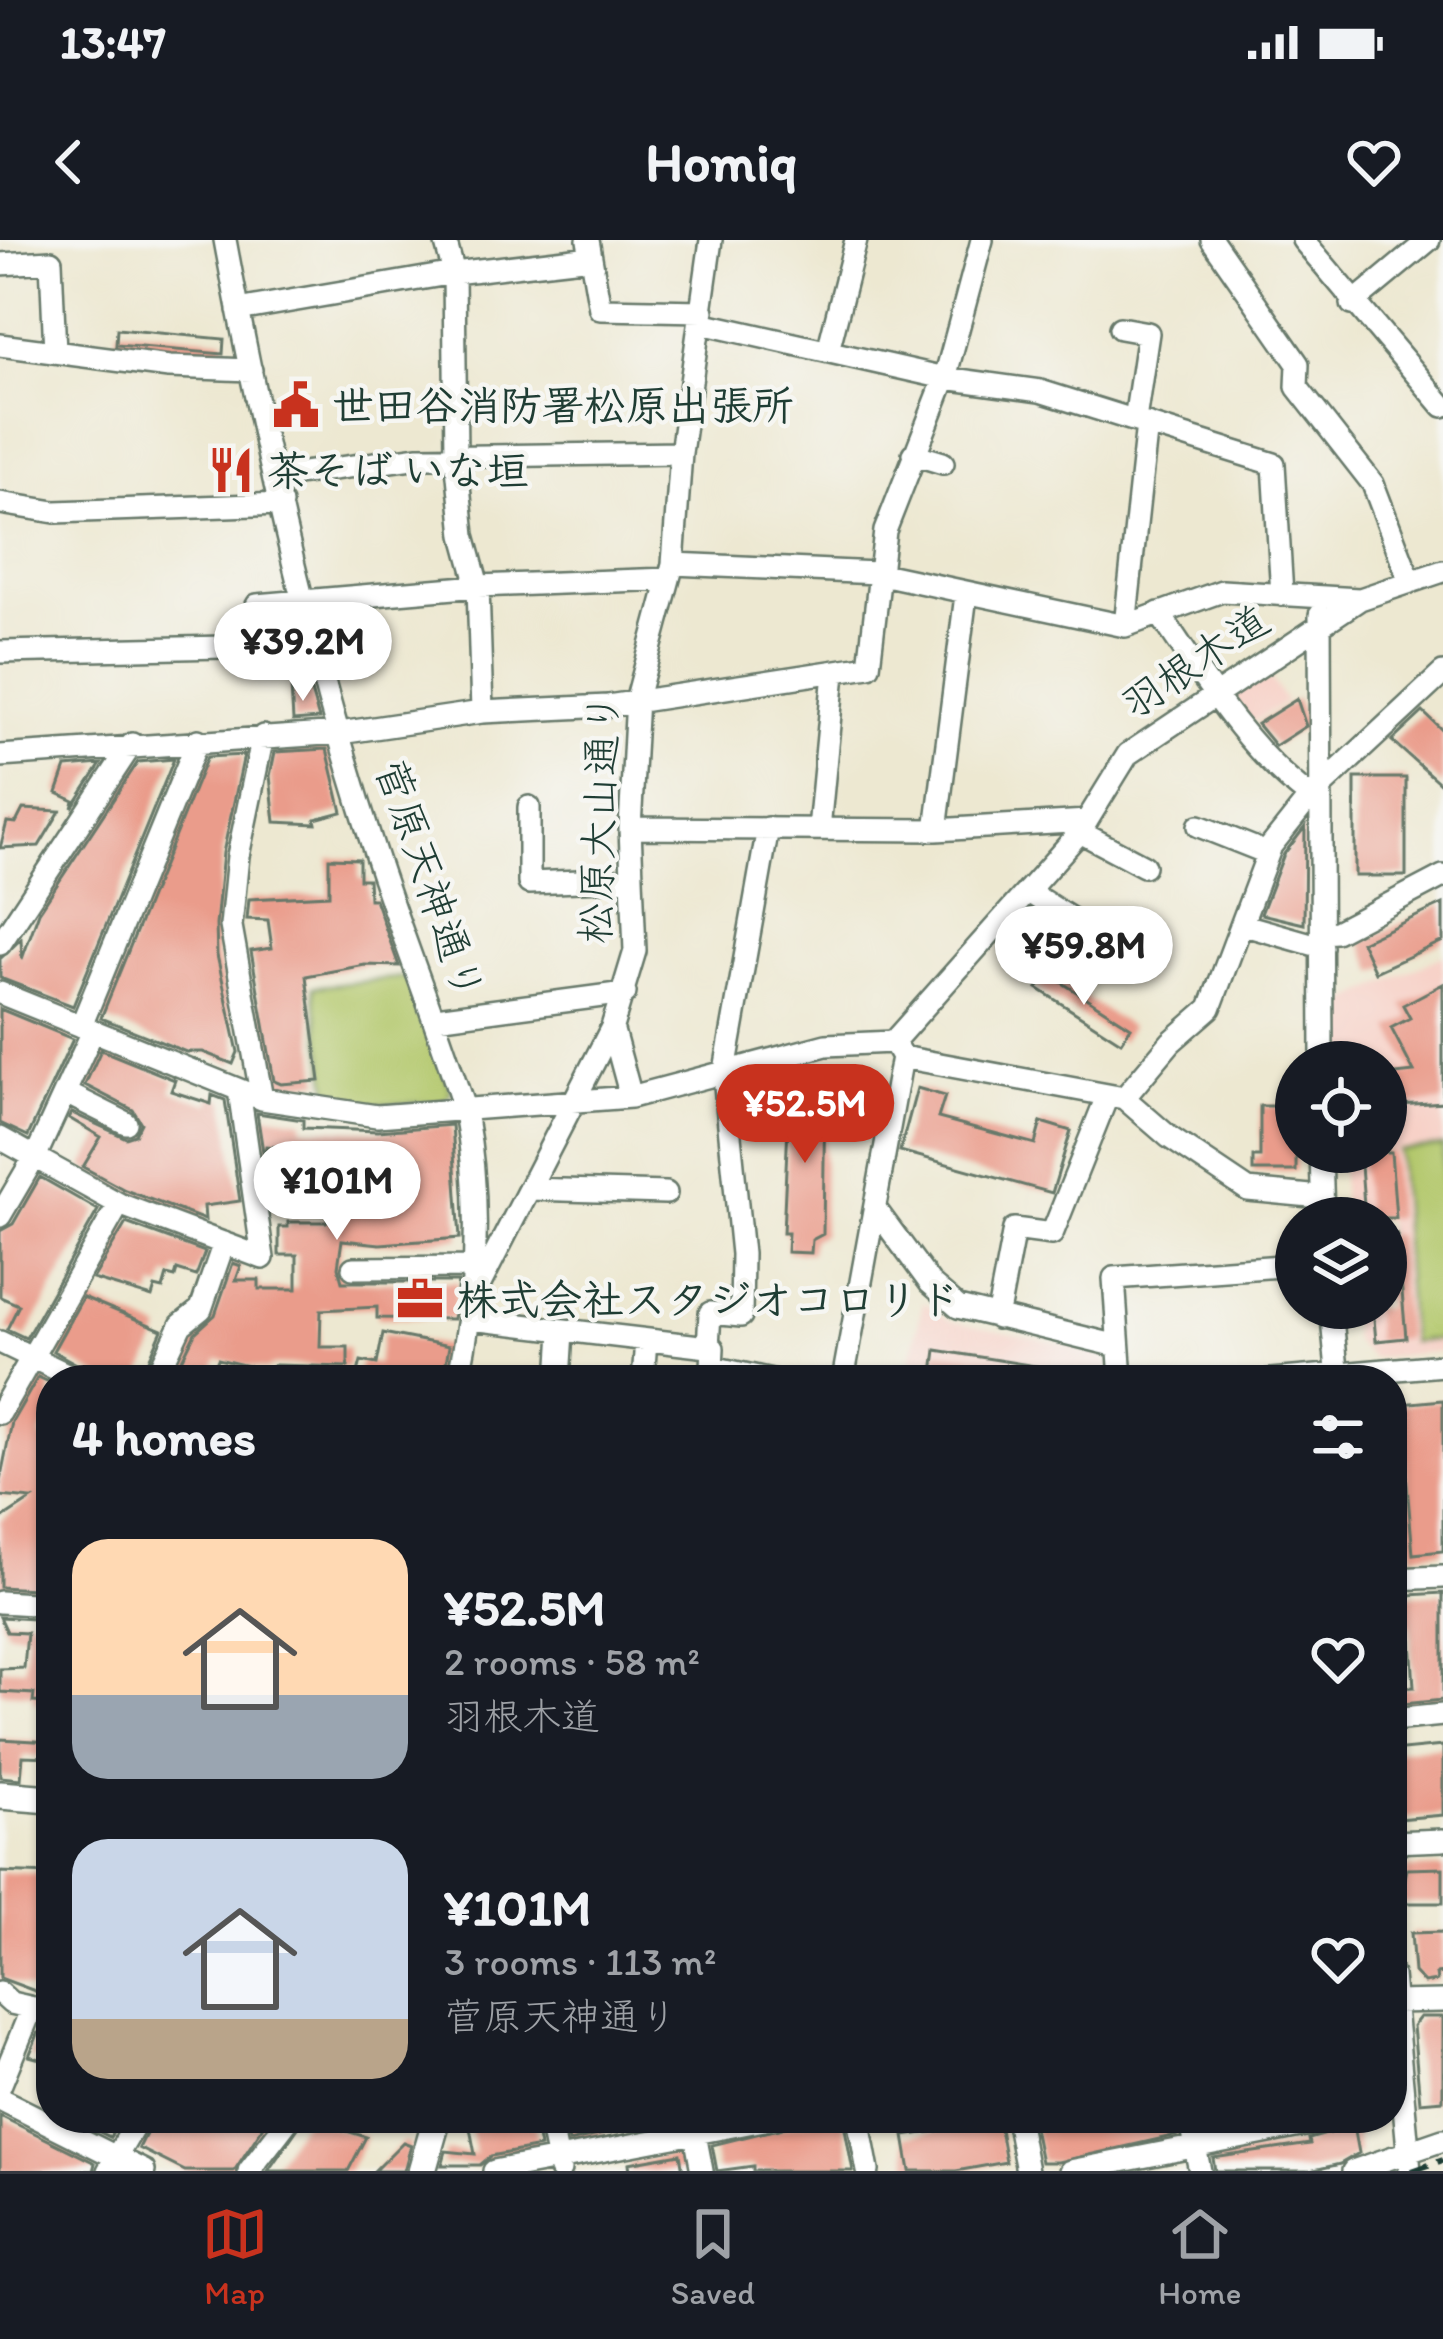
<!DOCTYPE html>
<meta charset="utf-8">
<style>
body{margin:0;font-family:Itim,"Klee One",sans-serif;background:#20242c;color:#f1f3f6;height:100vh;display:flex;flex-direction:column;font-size:45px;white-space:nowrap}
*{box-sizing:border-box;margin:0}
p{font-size:39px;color:#9ea1a6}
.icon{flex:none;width:66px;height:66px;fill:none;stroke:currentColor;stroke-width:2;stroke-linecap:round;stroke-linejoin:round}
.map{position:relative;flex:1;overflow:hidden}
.drawer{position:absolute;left:36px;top:1125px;width:1371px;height:768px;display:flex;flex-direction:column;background:#171b24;border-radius:48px;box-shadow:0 3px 9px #0004}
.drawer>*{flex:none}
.controls{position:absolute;left:1275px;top:801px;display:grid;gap:24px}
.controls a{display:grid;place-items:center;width:132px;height:132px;border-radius:50%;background:#171b24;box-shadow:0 3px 9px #0004;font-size:60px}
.price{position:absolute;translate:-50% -102px;padding:0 27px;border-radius:42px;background:#fff;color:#222;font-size:39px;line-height:78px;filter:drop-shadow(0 3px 6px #0008)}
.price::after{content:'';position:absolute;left:50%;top:72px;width:36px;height:27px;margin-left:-18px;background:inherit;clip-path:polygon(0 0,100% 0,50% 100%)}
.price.on{background:#c8321e;color:#fff}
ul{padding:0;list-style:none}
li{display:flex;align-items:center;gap:36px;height:300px;padding:0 36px}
li span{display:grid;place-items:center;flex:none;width:336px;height:240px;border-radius:36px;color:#555}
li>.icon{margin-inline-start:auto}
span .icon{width:144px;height:144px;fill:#fffc;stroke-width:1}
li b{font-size:51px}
h2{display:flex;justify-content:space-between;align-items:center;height:144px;padding:0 36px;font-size:51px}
.status{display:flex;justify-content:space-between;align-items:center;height:84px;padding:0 60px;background:#171b24;direction:ltr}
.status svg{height:33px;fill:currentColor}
header{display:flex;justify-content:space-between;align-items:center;height:156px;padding:0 36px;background:#171b24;font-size:54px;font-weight:800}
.dock{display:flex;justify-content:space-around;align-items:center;height:168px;border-top:3px solid #363941;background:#171b24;font-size:33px;color:#9ea1a6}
.dock a{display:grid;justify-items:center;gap:6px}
.dock .on{color:#c8321e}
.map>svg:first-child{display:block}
.built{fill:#f7d1c7}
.green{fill:#b2c76b;stroke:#688250;stroke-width:3}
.building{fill:#ea9c8b}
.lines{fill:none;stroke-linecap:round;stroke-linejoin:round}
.minor-casing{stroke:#67796b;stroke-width:26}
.major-casing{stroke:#67796b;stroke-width:32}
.minor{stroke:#fff;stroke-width:21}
.major{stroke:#fff;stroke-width:27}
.rail{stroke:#1f3d34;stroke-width:6;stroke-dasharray:18 9;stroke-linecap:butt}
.labels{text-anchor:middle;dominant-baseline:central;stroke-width:9;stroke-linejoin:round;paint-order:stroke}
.poi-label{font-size:42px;font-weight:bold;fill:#1f3d34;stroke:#f6f6f2;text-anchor:start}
.street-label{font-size:42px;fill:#1f3d34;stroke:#f6f6f2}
</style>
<div class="status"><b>13:47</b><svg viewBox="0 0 49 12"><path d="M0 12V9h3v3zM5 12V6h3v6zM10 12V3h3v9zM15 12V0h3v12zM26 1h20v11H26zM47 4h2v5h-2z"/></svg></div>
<header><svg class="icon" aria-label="back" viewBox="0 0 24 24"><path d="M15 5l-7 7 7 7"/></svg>Homiq<svg class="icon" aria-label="heart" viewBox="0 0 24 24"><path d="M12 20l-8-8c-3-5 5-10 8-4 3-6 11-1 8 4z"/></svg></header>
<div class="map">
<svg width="1443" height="1931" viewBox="0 0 1443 1931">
<rect width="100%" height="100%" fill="#f6f6f2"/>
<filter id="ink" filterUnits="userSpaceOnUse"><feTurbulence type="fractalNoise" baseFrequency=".00833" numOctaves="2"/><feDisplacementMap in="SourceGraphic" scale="24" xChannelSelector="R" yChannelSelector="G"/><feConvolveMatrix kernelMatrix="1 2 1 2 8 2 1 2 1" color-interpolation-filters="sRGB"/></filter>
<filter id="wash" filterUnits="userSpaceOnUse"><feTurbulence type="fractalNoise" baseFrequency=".004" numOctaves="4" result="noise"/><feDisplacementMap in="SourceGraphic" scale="48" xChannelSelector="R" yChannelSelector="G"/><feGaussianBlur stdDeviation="2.7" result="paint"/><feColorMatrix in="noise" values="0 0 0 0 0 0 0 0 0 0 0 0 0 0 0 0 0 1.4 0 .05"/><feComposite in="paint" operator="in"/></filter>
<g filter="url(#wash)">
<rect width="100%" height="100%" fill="#ede8d1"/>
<path class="built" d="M1265,428L1285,462L1250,484L1231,453Z
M1443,715V1111L1371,1118L1353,1100L1351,1068H1386V978H1343L1340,912H1386V822H1339V765Z
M923,1062L950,1081L1096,1111L1108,1122L1109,1140H906Z"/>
<path class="green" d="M413,736L451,852L444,862L331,866L313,747Z
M1443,906V1099L1411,1102L1398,910Z"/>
<g id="blocks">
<path class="building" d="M117,89L224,99L223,114L116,105Z
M309,445L319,479L293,481L291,446Z
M1297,459L1306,486L1275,506L1257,484Z
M1423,472L1443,491V546L1392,501Z
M327,509L342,572L315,579L316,584L275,582L270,536L275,512Z
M244,515L223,613L216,685L217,715L238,812L233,824L203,812H186L101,778L207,517Z
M174,519L73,766L0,738V719L21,699L22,719L39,672L138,522Z
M101,524L72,568L74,561L57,553L66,527Z
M1355,538H1406V636H1355Z
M23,569L60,571L39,606L0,608L7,582L16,583Z
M1305,587L1304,684L1261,674L1284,614Z
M329,618L359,619V639H368L369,659H375L399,726L365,725L306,736L320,841L281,844L274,841L251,711L272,708L268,680L247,679L249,659L329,655Z
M1443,664V701L1375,732L1361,702Z
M1047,733L1131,787L1121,802L1037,748Z
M1443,744V862L1386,866V835L1414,832L1391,788L1410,778L1403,765Z
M0,769L73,799L28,896L0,883Z
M101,810L175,840L171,851L211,864L212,855L225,860L240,961L204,966L205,980L125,950L83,927L101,897L69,878L72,873L126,898L135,895L141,883L133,870L85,845Z
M795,839L825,847L823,994L812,1000L811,1013L787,1012L788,993H783L790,843Z
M917,848L945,856L938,878L1035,904L1041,882L1071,891L1052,953L900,911Z
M1260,866H1296V931H1253V917H1260Z
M257,873L303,880V888L378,891L452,885L460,998L380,1004L342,1000L338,1027L342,1042H458L453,1079L377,1078V1067L321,1070L320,1107H348V1127L275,1125L265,1130L218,1119L209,1140H172L195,1093L215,1075L233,1023L241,1026L236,1040H259V1049H297V1015H279V987H288V982H327V954L294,950L278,956V907L266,906L264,918Z
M1360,912H1391L1396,978H1365Z
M40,937L98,970L26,1098L7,1089L19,1065L0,1057V991L13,984Z
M126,983L205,1012L196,1036L177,1030L175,1037L167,1035L163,1049L155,1047L152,1057L93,1039Z
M1397,994L1406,1098L1376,1101L1373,1068H1386V995Z
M83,1057L162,1090L140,1140H106L53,1111Z
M383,1093L449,1106L443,1140H356L361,1121L377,1124Z
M936,1110L1066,1131L1065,1140H932Z
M38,1137L51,1143V1173L40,1198L51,1201V1350L0,1347V1280L32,1259L0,1256V1241L12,1182Z
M1443,1160V1311L1413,1314L1400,1164Z
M1443,1353V1460L1393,1465L1392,1448L1414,1447L1410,1385L1392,1386V1356Z
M0,1377L51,1380V1463L33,1462L34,1454L0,1452V1429L24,1428L27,1393L7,1392Z
M0,1499L51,1502V1517L23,1516L21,1539L0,1537Z
M1443,1506V1575L1397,1579L1392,1511Z
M1443,1628V1663H1400L1407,1629Z
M0,1632L50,1634L51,1757L0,1738Z
M1443,1692V1733L1436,1734L1437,1741L1424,1743L1414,1732L1411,1693Z
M1420,1777H1443V1860L1420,1862L1413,1786Z
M39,1792L51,1795V1822L29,1816Z
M0,1876L95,1923L93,1931H0Z
M72,1878H122L110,1897Z
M154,1878H269L234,1931H185L139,1908Z
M305,1878L366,1897L348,1931H268Z
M468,1878H534L540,1907L491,1916L480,1925H442L446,1911L475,1914Z
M564,1878H599L603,1894L569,1902Z
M821,1878H843L853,1931H753V1926L717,1931L712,1905Z
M934,1878H998L1006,1922L956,1931H910L904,1896L936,1891Z
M1032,1878H1174L1177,1895L1058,1922H1041Z
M1354,1886L1359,1913L1340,1924L1310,1931H1215L1213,1918L1310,1904L1309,1899Z
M403,1902L411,1905L404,1931H374Z
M680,1914L683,1931H630L629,1923Z"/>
</g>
</g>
<g filter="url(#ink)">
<use href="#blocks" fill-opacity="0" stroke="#67796b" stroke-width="3"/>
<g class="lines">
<defs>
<path id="minor" d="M225,0C263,206 310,414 375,613C403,700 438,785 465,872C482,961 477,1052 458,1140
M445,0L454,33L456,216L464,295L478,346L482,472
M588,0L600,69L703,71
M1212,0L1298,124L1297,147L1373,244L1410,341
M1303,0L1443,166
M0,24L51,21L55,112
M1352,64L1429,0
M238,70L454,33L591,17
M701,83L945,138L1040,151L1274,224L1282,355
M1120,88L1148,93L1135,180
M0,105L169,127L251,130
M828,111L856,0
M913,214L943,223
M275,237L419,217L681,213
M0,263L55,272L281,264
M673,324L877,333L1125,386L1222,351L1359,359
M257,365L478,346L669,339
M1159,373C1203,437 1247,511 1310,557
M1320,375L1322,822
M1125,386L1147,184
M0,412L317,405
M0,516L340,493L482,472L608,466L869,426L885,291L945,138L982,0
M529,567V643L630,639
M1199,586L1267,613
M630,588L936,590L1087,581
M768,588L724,836L742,1014L741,1076L710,1073L708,1107L713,1108L712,1127L772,1140
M819,589L834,433
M936,590L966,355
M1080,592L1144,626
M1027,651L1092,692
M1244,685L1322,707
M1322,693L1336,692L1443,636
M0,704L132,504
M0,753L262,859L377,876L631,857L826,805L893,802L1080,592L1128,514L1360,359L1443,331
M436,778L625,753
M81,786L198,500
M612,787L631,857
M902,817L1124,858L1169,897L1248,950L1321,957
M66,853L126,883
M1124,858L1171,802L1210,768L1271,606L1310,557L1443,433
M262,859L231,686L238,616L263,496
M0,898L119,964L263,1018L239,850
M1321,912L1323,978
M529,949L666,953
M877,971L930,1043L958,1067L1118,1106
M0,976L38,911L93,791
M353,1028L475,1027
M477,1050L612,787L635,711L630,588L637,458L673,324L681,213L711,0
M1331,1068L1338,1140
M997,1078L1014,989L1052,994L1106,859
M471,1079L708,1107
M0,1102L79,1140
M155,1140L181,1085L201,1069L224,1003
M559,1140L562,1091
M643,1140L646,1100
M843,1140L902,817L897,808
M1121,1140L1114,1038L1296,1025
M1271,1140L1443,1125
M0,1173L119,964
M1392,1339L1443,1337
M0,1362L51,1365
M1392,1480L1443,1475
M1392,1602L1443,1600
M1392,1735L1410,1931
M0,1753L11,1763L51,1772
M1392,1762L1443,1761
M0,1846L32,1768
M0,1859L144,1931
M549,1878L560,1930
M692,1878L702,1931
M858,1878L868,1931
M1017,1878L1027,1931
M1189,1878L1200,1931
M108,1931L139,1878
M249,1931L290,1878
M494,1931L775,1878
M1070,1931L1341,1878
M1353,1931L1443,1900"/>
<path id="major" d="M0,1555L51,1559
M422,1931L437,1878"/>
</defs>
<use href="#minor" class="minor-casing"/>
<use href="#major" class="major-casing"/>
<use href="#minor" class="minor"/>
<use href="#major" class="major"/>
<path class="rail" d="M1412,1931L1443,1920"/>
</g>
</g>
<defs>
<symbol id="civic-bare" viewBox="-9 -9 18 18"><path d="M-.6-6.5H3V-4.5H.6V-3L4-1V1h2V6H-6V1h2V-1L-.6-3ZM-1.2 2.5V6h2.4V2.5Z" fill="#c8321e" stroke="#f6f6f2" stroke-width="2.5" paint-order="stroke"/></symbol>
<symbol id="restaurant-bare" viewBox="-9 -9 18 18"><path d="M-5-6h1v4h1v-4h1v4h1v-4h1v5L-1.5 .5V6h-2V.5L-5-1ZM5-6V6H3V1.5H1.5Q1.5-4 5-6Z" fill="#c8321e" stroke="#f6f6f2" stroke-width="2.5" paint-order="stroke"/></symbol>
<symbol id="office-bare" viewBox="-9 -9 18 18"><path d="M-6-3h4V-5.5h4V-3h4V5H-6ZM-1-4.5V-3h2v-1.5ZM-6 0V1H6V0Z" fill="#c8321e" stroke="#f6f6f2" stroke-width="2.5" paint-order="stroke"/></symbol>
</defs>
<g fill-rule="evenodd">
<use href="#civic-bare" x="263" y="132" width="66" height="66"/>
<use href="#restaurant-bare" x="198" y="197" width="66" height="66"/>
<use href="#office-bare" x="387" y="1026" width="66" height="66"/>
</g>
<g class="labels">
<g class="poi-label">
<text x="332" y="165">世田谷消防署松原出張所</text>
<text x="267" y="230">茶そば いな垣</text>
<text x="456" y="1059">株式会社スタジオコロリド</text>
</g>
<g class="street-label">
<text transform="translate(1195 422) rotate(-34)">羽根木道</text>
<text transform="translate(599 578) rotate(-88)">松原大山通り</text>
<text transform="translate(430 640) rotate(71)">菅原天神通り</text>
</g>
</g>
</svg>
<div class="controls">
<a><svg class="icon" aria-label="locate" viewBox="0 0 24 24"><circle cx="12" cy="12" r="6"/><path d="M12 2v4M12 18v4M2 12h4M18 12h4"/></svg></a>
<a><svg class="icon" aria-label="layers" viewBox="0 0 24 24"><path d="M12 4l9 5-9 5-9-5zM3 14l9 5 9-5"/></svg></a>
</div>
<b class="price" style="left:303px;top:464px">¥39.2M</b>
<b class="price" style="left:1084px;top:768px">¥59.8M</b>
<b class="price on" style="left:805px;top:926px">¥52.5M</b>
<b class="price" style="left:337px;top:1003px">¥101M</b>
<section class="drawer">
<h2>4 homes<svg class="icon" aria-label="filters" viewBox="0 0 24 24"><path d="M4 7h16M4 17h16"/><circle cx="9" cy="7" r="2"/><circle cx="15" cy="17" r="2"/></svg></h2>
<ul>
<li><span style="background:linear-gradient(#ffd9b3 65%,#9aa5b1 0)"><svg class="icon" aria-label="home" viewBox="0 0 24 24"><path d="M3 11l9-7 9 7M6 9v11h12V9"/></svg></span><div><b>¥52.5M</b><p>2 rooms · 58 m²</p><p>羽根木道</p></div><svg class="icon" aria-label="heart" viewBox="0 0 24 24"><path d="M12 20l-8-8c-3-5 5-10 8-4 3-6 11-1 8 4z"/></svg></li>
<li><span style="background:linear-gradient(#c9d6e8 75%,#b9a48a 0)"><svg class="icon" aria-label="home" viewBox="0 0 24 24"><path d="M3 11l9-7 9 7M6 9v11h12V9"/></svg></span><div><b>¥101M</b><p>3 rooms · 113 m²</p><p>菅原天神通り</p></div><svg class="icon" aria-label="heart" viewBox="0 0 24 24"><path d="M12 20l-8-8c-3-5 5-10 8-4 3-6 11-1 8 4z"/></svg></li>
</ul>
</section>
</div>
<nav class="dock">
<a class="on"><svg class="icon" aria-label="map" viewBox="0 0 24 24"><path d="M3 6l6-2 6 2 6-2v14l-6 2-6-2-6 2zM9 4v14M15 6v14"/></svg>Map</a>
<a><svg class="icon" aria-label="saved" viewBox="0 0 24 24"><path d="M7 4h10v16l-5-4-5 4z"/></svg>Saved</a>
<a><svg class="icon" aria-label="home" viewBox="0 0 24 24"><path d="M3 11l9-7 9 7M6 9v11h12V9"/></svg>Home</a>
</nav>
